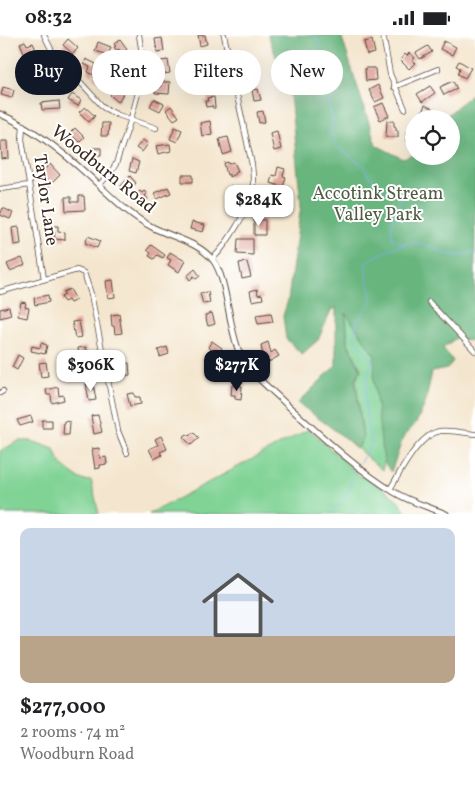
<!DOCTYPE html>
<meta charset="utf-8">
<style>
body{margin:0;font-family:Vollkorn,serif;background:#f2f2f2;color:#202124;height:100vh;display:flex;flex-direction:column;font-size:19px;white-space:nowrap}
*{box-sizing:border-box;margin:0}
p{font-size:16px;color:#757577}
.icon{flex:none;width:28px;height:28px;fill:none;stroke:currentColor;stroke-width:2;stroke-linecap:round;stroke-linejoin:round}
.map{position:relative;height:479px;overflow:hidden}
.drawer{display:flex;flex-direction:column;background:#fff;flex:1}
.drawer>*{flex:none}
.hud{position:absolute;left:15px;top:15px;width:445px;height:45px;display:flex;gap:10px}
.controls{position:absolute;left:405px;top:75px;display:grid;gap:10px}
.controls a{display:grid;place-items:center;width:55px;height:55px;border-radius:50%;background:#fff;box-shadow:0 5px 20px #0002;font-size:25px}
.price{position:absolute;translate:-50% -42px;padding:0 11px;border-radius:10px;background:#fff;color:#222;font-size:16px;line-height:32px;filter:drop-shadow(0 1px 2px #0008)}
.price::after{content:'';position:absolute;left:50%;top:30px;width:15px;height:11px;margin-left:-8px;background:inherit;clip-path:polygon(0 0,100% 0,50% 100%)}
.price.selected{background:#111827;color:#fff}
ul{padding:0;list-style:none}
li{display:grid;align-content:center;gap:10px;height:265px;padding:0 20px}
li span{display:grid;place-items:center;height:155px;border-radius:10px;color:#555}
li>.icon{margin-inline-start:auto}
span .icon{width:90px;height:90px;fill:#fffc;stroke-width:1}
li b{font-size:21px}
.pill{padding:0 18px;border-radius:22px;background:#fff;box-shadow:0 5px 20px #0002;font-size:18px;line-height:45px}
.pill.selected{background:#111827;color:#fff}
.status{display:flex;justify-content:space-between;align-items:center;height:35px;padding:0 25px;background:#fff;direction:ltr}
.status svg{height:14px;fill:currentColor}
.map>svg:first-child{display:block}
.green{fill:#80d395;stroke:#5e7e5a}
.forest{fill:#68b57e;stroke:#52704e}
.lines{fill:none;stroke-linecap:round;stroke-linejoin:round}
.stream{stroke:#7dafe9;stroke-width:1}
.building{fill:#dda096}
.minor-casing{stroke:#574638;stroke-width:6}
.tertiary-casing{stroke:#574638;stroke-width:7}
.minor{stroke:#fff;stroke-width:4.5}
.tertiary{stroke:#fff;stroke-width:5}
.labels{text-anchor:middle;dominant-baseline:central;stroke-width:4;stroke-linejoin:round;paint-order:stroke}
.street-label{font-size:18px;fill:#3b2a1e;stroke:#fff}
.park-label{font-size:18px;fill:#505d42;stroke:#fff}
</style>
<div class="status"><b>08:32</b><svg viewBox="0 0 49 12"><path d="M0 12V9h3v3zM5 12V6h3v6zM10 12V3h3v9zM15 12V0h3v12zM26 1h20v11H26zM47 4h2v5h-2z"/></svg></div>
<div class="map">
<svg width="475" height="479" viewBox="0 0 475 479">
<rect width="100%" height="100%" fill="#fff"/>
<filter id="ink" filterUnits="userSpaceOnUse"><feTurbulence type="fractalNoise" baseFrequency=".02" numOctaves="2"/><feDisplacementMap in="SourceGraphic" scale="10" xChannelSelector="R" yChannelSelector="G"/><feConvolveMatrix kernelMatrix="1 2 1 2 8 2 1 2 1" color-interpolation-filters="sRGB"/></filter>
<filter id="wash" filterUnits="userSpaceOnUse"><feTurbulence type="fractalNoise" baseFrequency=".0096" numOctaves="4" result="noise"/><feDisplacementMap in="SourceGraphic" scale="20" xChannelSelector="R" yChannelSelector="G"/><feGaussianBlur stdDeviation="1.12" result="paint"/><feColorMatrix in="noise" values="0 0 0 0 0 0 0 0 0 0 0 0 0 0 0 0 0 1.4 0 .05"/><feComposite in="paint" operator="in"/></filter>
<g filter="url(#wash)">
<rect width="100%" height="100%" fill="#f4e6ce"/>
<path class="green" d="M346,277L401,359L382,435L358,414L363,403L356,345L361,334L348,308Z
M309,394L361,442L363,439L398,465L407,479H149Z
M19,406H32L54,414C59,429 71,441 85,446L91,445L99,479H0V416Z"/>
<path class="forest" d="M268,0H341L376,110L403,124L414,120L451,121V84H443L475,56V305L473,306L456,303L443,313L453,326L447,334L432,337L425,369L416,388L403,403L391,437L384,427L381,407L374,344L375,321L346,278L347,308L361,335L355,345L363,403L357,414L341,400L298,368L336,330V273L331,275L318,305L302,319L286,304L283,281L288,265L301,170L290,59Z"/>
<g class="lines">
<path class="stream" d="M315,0L321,12L317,16L321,32L318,42L324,49L330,50L332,57L329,67L333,89L329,95L338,113L364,131L368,140L374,145L377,151L384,154H393L401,164C397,177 388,188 393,204L406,210
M359,429L372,408C364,386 362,347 373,326L354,302L356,286C384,260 364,256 366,227C378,220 400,208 413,208C436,207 445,229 472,217L475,218
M331,479L349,456L354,436L357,433"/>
</g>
<g id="blocks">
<path class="building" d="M198,0H205L207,9L200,11Z
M162,3L164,16L157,17L155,4Z
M68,4L78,13L73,19L63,10Z
M120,4L127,14L122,18L119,14L116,15L114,12L116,11L114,9Z
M372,5L375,18L367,20L364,7Z
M25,6L27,10L33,8L36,15L25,20L20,8Z
M444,6L456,12L452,20L440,14Z
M98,7L111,12L108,20L95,16Z
M428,11L432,17L420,24L416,18Z
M409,18L415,23L412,26L415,28L409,34L400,25L405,19L407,21Z
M37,20L44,32L38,36L30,24Z
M86,24L96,29L93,40L88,37L90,32L84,29Z
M121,25L128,26L126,44L120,43Z
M168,25L170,38L158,40L157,34H162L161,26Z
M459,26L471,33L465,43L458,39L460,33L456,31Z
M49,33L58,42L52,47L44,39Z
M365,33H375L376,45L366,46Z
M99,36L106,44L101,49L93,42Z
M453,46L457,54L444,60L440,52Z
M162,47H170L169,59L155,58V52L160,53Z
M378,50L384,63L375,67L369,55Z
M430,51L435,58L422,67L417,59Z
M3,52L14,55L12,63L1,60Z
M117,52L124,57L118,67L110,60Z
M258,54L261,65L254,66L252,55Z
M72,59L81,65L78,71L68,65Z
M214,62L215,73H213L212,71L206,72L205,66H208L207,63Z
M154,64L164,69L160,76L150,71Z
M59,66L60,74L42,75L41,68Z
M383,68L389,81L380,85L374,72Z
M425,70L433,74L429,84H419Z
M171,71L179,82L174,85L166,75Z
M85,72L95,81L89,87L79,77Z
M263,76L265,87L259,88L257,77Z
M210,86L212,99L202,101L200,88Z
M387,86H394V91L396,92V95H398V102H386Z
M102,88H109L108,101H101Z
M412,91H414V107H407V96L412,95Z
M175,92L182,95L177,107L170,104Z
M75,93L84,102L79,107L70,98Z
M277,96L281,114L274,116L270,98Z
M228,102L232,117L223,120L219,104Z
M143,105L148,109L142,117L136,113Z
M1,106H8L9,123L2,124Z
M170,109L171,116L158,119L156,111Z
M90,113H101V120H90Z
M132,124L139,127L136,138L129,136Z
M228,127L229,129L234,127L238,136L235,137V139L229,142V139L227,140L224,128Z
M50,129L60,140L48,152L44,149L47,146L41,141L44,139L42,137Z
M278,132L285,134L283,141L286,142L283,152L270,148L272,140L276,141Z
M182,140H193V147H182Z
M130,141L136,148L127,158L120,152Z
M230,151L242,153L241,160H236L234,164H229L230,161L226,160L227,155L230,156Z
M168,152L171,158L157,164L154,158Z
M140,156L142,158L144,156L147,159L145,161L148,164L143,169L135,161Z
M276,157L283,159L281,166H285L284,172L280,171L279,175L272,173Z
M79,161H84L85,175L66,176L65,162H71V167H79Z
M3,173L13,178L10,184L0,180Z
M254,184L265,185V200H254Z
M192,187L205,190L203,197L190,194Z
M51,191H58V196L65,197V205L54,204L55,197H51Z
M19,192L21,209L14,210L12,193Z
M88,201L100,206L97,213L85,208Z
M238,204H253V220L237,219Z
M151,210L165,220L163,223L157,220L154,224L149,221L151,218L147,215Z
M170,217L185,226L179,237L168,230L171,225L167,223Z
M22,223L25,230L10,236L7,229Z
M247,227L251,242L242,244L239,228Z
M195,234L200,241L196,244L194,241L190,245L187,241Z
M113,245L115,262L108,263L106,246Z
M70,254L76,265L70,268L68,265L64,267L61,262L65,260L63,257Z
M257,254L258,260L262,259L263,264L252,266L250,256Z
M208,257L210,268L203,269L200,258Z
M48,260L49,267L35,270L34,263Z
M21,267L26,268L25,272L29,273L27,283L18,281Z
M9,272L11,280L0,283V274Z
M212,278L215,289L208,291L205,280Z
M271,278L273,287L258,289L256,280Z
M119,279L122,298L115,299L114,291H112L111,280Z
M79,286L82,302L75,303L72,287Z
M212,306L222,313L215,323L212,321L213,318L211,316L212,315L208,312Z
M268,307L271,318L275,315L279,321L267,328L263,322L261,310Z
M41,308L47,310L45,319L31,316L32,311L40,313Z
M86,312L89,330L81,331L78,313Z
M167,312L169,319L160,322L158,315Z
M18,320L23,323L17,335L12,332Z
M46,327L48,341L41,342L39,328Z
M121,328H129L130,340L122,341Z
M93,348L96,365L89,366L86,349Z
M232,350L242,351L241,365L235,364V360H231Z
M58,352L59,361L63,360L64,365L52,368L51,360H47L46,355Z
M134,358L135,362H140L141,369L130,371L127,359Z
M98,380L102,397L94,399L91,381Z
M31,381L33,387L20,391L17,385Z
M42,385H52V393H42Z
M64,386L70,387L69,400H63Z
M193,397L199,403L191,410L183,402L187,399L189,401Z
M161,401L167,414L160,417L162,420L154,424L149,414L158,410L155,404Z
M99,413L100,423L106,422L107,429L100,430V433L95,434L92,414Z"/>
</g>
</g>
<g filter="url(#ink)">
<use href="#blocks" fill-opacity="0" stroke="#574638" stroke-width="1"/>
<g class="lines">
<defs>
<path id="minor" d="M44,0L52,16L104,73L118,80L156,93
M383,0L390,39L405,74
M394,52L438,34
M23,90L22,104L44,244
M99,150L109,140L116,129C129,87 149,45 139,0
M0,154L29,150
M212,224C225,213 249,174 252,158C254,149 253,139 252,130L224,0
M0,257L77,235L84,238L91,259L118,396L127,418
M429,267L475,316
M0,358L3,356
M390,454C400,438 419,399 440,396C451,395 464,398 475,399"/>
<path id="tertiary" d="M0,79C33,93 63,117 89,141C110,160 128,180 154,193C174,203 198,207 213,225C228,245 228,293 240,319C250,339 270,353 286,369C318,398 356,434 394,457C410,467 429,472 446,479"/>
</defs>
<use href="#minor" class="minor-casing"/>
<use href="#tertiary" class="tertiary-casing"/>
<use href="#minor" class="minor"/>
<use href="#tertiary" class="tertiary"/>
</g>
</g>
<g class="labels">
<g class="street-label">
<text transform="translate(103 135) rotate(39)">Woodburn Road</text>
<text transform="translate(45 165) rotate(82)">Taylor Lane</text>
</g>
<g class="park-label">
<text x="378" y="159">Accotink Stream<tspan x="378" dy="21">Valley Park</tspan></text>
</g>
</g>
</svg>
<div class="controls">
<a><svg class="icon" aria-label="locate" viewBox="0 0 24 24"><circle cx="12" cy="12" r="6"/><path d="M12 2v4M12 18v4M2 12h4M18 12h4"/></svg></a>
</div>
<b class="price" style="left:259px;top:192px">$284K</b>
<b class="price" style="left:91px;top:357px">$306K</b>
<b class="price selected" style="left:237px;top:357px">$277K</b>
<div class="hud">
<a class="pill selected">Buy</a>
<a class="pill">Rent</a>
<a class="pill">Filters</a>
<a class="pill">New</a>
</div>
</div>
<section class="drawer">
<ul>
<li><span style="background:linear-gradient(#c9d6e8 70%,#b9a48a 0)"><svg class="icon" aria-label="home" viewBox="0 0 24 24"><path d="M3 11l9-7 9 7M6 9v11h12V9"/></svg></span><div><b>$277,000</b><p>2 rooms · 74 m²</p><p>Woodburn Road</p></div></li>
</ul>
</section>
